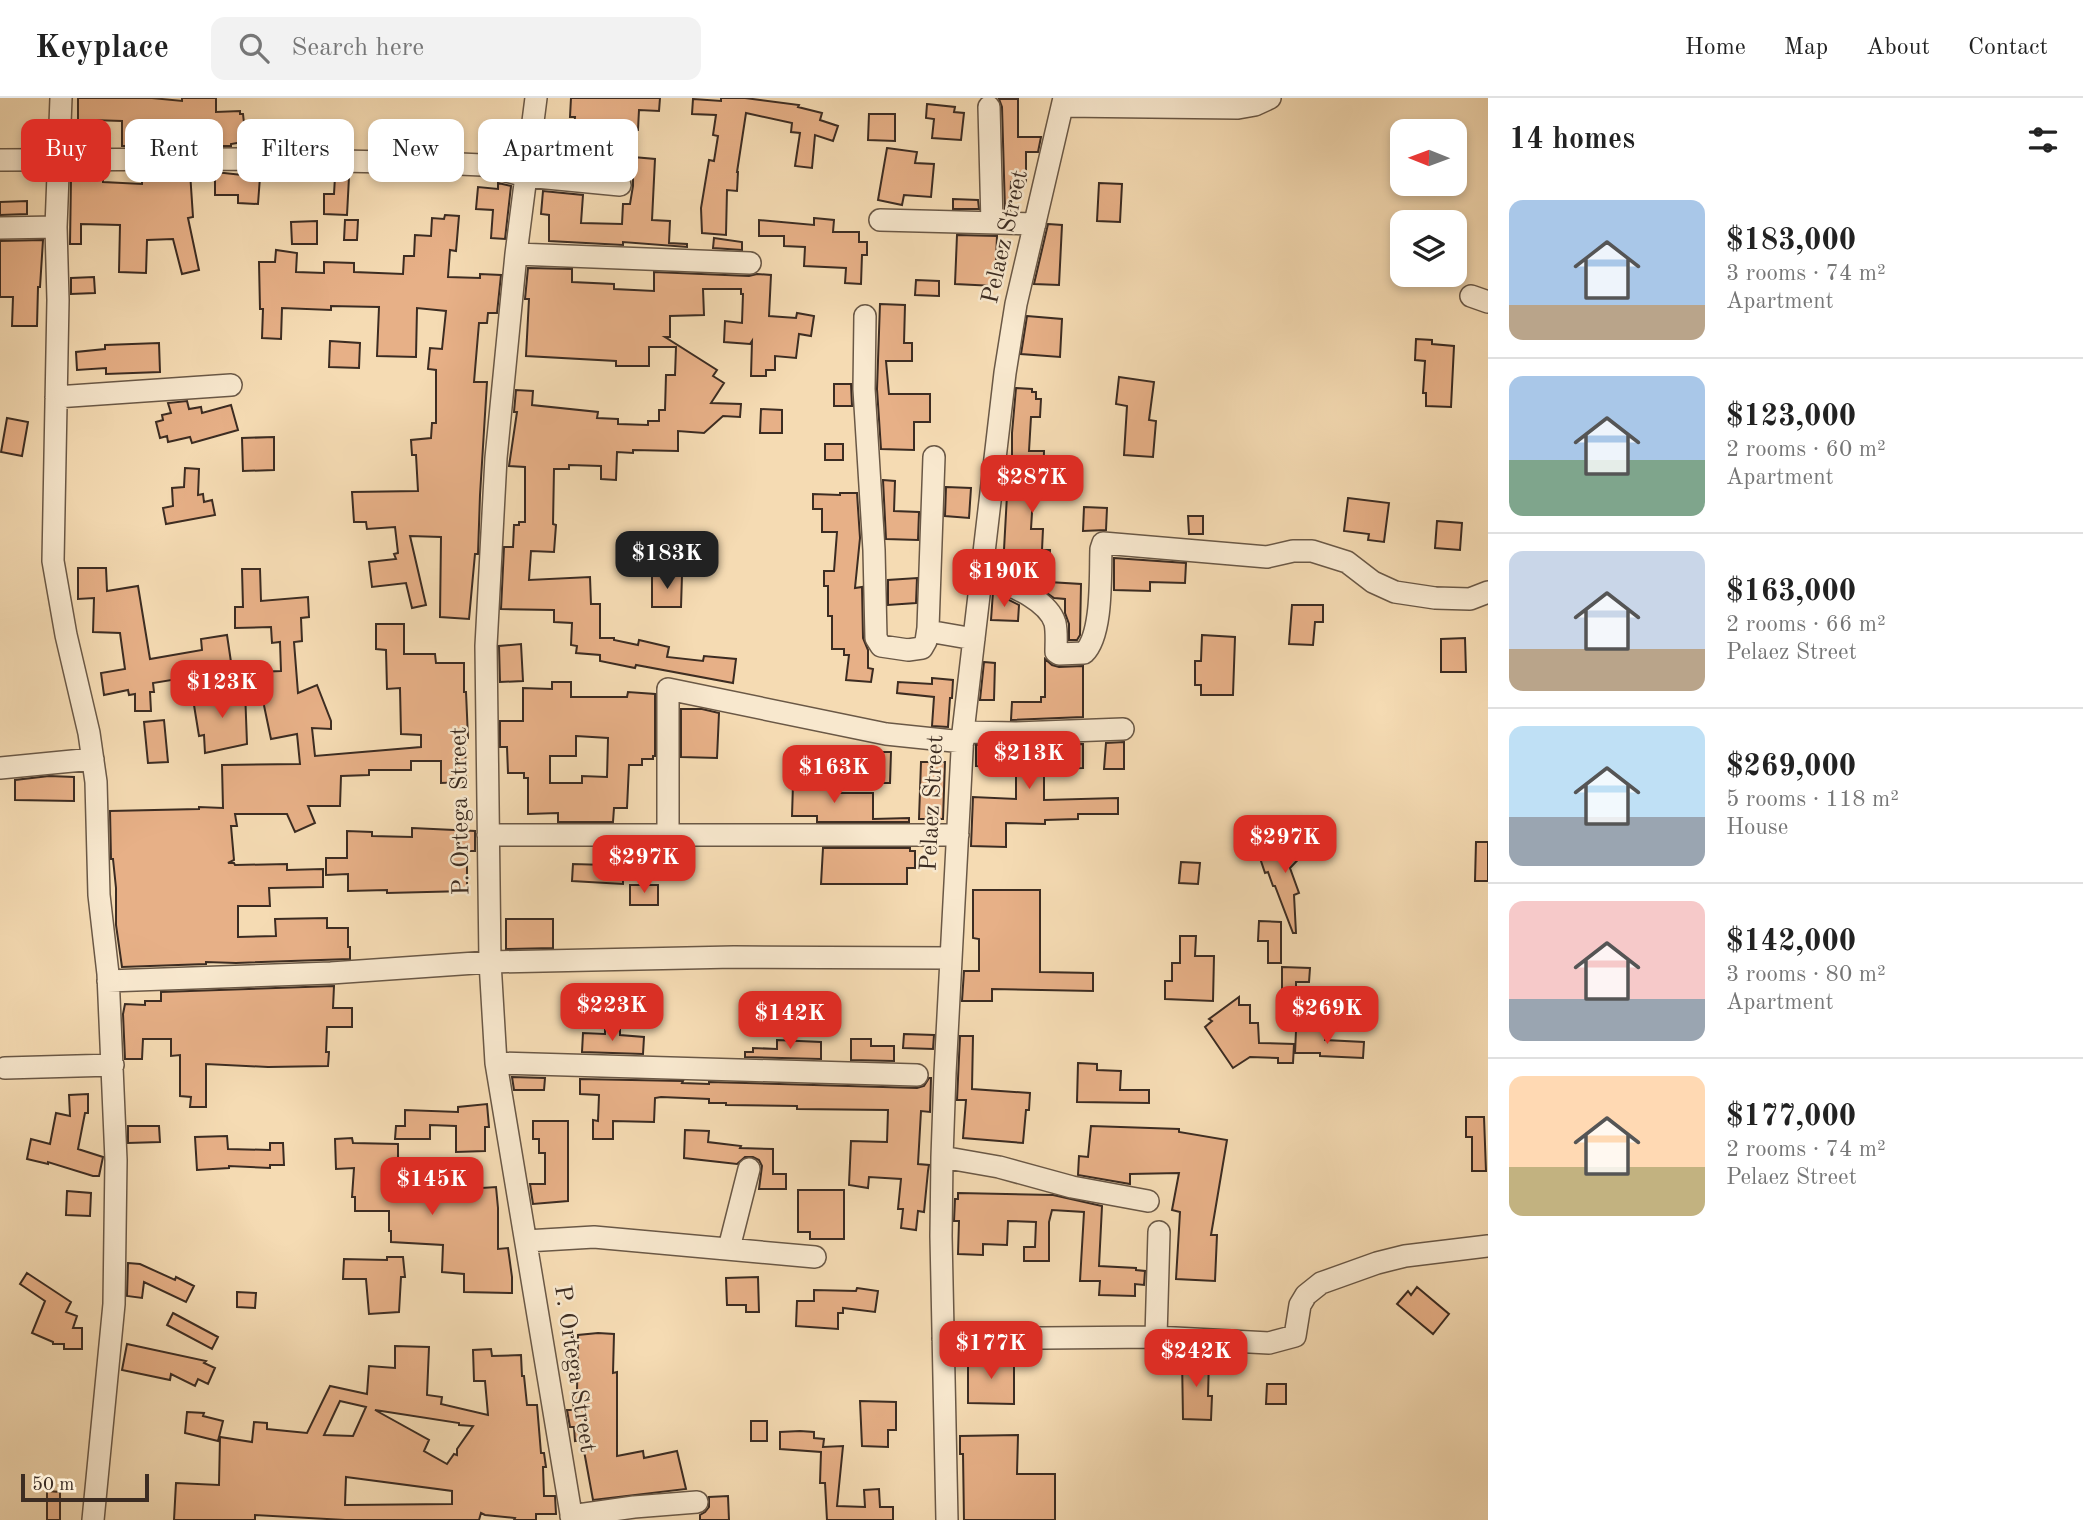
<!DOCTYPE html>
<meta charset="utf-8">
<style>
body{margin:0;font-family:"Old Standard TT",serif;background:#f2f2f2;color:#222;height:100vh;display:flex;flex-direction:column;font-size:26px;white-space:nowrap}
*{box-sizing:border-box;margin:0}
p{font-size:23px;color:#767676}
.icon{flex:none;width:38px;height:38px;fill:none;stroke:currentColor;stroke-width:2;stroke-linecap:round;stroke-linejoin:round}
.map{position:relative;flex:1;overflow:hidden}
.side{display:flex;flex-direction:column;background:#fff;width:595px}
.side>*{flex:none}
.guide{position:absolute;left:21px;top:21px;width:665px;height:63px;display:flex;gap:14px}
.needle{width:46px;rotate:271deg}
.buttons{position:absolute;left:1390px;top:21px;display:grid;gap:14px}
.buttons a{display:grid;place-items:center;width:77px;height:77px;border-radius:14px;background:#fff;box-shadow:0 4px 10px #0003;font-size:35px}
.scale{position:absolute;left:21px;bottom:18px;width:128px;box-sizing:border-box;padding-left:7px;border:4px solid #3c2c22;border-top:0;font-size:19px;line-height:24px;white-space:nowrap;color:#3c2c22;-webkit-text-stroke:5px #f8e8ce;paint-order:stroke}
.price{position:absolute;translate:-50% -60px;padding:0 16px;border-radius:14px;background:#d93025;color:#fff;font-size:23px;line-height:46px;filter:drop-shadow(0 2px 4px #0008)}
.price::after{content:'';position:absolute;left:50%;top:42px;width:21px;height:16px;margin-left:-10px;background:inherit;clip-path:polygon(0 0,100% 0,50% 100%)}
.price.active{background:#222;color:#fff}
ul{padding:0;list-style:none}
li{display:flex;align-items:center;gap:21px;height:175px;padding:0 21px}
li+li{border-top:2px solid #e0e0e0}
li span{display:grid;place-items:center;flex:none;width:196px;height:140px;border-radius:14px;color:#555}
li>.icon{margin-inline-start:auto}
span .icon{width:84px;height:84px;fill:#fffc;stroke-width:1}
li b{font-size:30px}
h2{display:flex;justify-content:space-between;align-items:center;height:84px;padding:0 21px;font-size:30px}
.chip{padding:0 24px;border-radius:14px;background:#fff;box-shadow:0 4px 10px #0003;font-size:24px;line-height:63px}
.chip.active{background:#d93025;color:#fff}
header{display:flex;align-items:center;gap:42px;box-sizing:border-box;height:98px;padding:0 35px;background:#fff;border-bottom:2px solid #e0e0e0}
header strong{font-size:33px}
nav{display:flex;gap:38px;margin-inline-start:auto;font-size:24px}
.search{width:490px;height:63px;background:#f2f2f2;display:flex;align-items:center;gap:18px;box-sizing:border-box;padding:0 24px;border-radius:14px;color:#767676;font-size:26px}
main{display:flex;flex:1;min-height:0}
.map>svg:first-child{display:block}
.building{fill:#e7b087;stroke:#3c2c22;stroke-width:2;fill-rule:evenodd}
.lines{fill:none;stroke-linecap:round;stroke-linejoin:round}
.minor-casing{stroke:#6a5846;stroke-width:24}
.minor{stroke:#f8e8ce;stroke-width:21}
.labels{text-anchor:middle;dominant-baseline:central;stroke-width:5;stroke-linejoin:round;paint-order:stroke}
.street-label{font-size:24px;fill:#3c2c22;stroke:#f8e8ce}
</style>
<header>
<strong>Keyplace</strong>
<div class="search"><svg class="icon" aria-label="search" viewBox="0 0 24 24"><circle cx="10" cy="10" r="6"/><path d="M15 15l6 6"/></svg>Search here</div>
<nav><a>Home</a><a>Map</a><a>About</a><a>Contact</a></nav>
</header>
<main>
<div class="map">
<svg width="1488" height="1422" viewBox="0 0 1488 1422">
<rect width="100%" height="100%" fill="#f5dbb3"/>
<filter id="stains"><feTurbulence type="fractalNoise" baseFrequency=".00286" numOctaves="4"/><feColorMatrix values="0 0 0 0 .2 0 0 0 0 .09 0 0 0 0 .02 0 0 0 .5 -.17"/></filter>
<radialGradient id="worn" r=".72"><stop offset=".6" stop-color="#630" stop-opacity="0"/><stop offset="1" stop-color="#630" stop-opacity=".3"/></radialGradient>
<path class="building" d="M78,0H152L182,3V0H216V14L240,13V16H243L244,25H252V45H237L231,46V48H122V23L92,22V31H78Z
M571,0H660L659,13L639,12L638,32L629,31L628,59L598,58L597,66H587L586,71L542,66L544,46L572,48L575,19H570Z
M721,0H745L799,7L798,9L822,15L820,22L838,28L833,43L815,37L812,70L795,68L800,35L791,34L792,25L746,15L737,74H738L737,93L727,92L726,137L702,135L701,110L709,62L714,63L718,38L713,37L716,17L692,16L693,1L721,3Z
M999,1H1018V39H1041L1038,54H1026V84H1011L1010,112H1005L1002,9Z
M927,6L955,9L954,14L964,15L961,42L932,40L934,21L926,20Z
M869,16H895V43L868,42Z
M38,33H47L46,49H25V36H38Z
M887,50L917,54L915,65L934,66L931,99L904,97L902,107L878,102Z
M633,59L655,61L652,122L670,123L669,145L687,146V149L623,144V147L549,143V117L541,116L543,93L583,97L581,125L622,126L623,106H630L633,88Z
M190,74L193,119L188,120L199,172L182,176L173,141L147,142L146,175L119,174L120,127L81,126V146H70L71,81H103V84L142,86V75Z
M215,74L260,79L258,106L238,105V97H215Z
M335,79H349L347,117L324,116V96H334Z
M498,85L511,88L505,141L491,140L493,112L476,111L478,89L498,91Z
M1099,85L1122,86L1120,124L1097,123Z
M953,101L978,102L979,111H953Z
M27,103V116L0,117V104Z
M445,117L459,118L456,153L450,152L448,179L480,180V176L501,177L497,215H488L487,225H479L474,284H487L480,397L478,456H475L469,521L440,519L441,439L410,438L426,507L412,510L406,485L372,489L369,464L396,461L394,456L398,455L395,429L367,431L366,424H354L352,394L418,393L416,357H412L411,342L431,340L432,325H436V272L428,271L430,250L442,251L446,213L417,210L416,259L377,258L379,209L331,208V212L282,210L281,241L262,240L263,211H260L259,164H275L276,152L297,155L296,174L324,175V164L354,165V174L403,176L404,158H414L415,137L431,138L432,120L444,121Z
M814,120L834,122L833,134H859V144H867V157H862L861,186L845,185L846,170L804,168L805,149L784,148V138H759V122L814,127Z
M345,122H358L357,142H344Z
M317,123V146H292L291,124Z
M1048,126L1062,127L1059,187L1034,186Z
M957,137L997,138L995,188L955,186Z
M714,140L742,144V152L713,150Z
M43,142L40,189H38L37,228H12L13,199H0V143Z
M528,170L572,171V184L614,186V191L654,193V174L749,178L757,176L771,177L769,218L796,220L797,215L814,218L811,238L799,236L796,260L775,258V272H766V278H751L752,243L750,246L724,244L725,223L742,225L743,196H741V191H703L704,217L670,218V239H665L717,272L713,278L724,285L711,305L741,306L740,319L723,318L704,335L678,333V353L633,352V355L617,354L616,382L601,381V368L569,367V371H554L553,426L556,427L554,454L531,453L529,482L590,479L591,506H600V540H614V542L638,547L639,542L669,549L667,559L703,563L704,558L736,561L733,585L636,567L635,570L600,563V557L576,555L577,548L571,547L572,525L554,524V512L501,511L504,449H513L514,427H519V424H525V369L509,368L517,314H514L516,292L533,293L532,307L598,314L597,320L618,321V326L648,327V323H659V312H665L666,277H675L676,249H649V268H616V263L526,258L529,201H525Z
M94,179L95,195L71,196V180Z
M916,182L939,183V198L915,197Z
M880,206L905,207L904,245H912V263H886L889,296H930V324H914V352L881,351L877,291Z
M1027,218L1062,221L1060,259L1021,256Z
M1416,241L1432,242V246L1454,248L1451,309L1426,308V295H1423L1425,263L1415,262Z
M330,243L360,245L359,270L329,269Z
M159,245L160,274L106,276V270L77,272L76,254L105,251V247Z
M1119,279L1154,284L1149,322L1156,323L1153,359L1124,357L1127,308L1116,306Z
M834,286H851L852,308H834Z
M1016,290L1032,291V294H1036V301H1041L1040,319H1031L1029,353H1044L1043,390H1039V398H1033L1031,431H1043L1042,452H1050L1049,484L1081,486L1080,537L1077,542H1069V526L1065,515V501L1054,500L1030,483L1003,470L1007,397H1012V335Z
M187,303L189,311L201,309L202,315L231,307L238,332L192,345L190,339L168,344L167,338L160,340L156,324L163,322L162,317L171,315L168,305Z
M761,311L782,312V335H760Z
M7,320L28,324L22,358L1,354Z
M274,339V372L243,373L242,340Z
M825,346H843V362H825Z
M185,370L199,371L198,397L203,396L204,404L212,402L215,417L166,426L163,410L173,408L172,390L184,389Z
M883,382L895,383L894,413L919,414L918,442L886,441Z
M946,389L971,390L969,420L945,418Z
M840,395H857L860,440L855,490L862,489L863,540L868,552V570L873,571L871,584L846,582L849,557H844V551H832V518H828V488H824V473H834L837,434H822V411H813V396L840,397Z
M1348,400L1389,405L1384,444L1368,442L1369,436L1344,433Z
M1084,409L1107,410L1106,432L1083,433Z
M1188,418H1203V436H1189Z
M1437,423L1462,425L1460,452L1435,450Z
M1114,460L1186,465L1185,485L1150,484V493L1114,492Z
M78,470H106L107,493L138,488L150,561L202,552L201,541L227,537L231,564L194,569L196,578L153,585L154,594H150L151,613H135V596L129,597L128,592L104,597L101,575L125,571L120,535L93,534L94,500L78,501Z
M242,471H260L261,503L308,499L309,519L301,520L302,543L294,544L298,595L317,587L331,623V631L312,630L315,658L421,649V637L401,636L400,590L387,591L386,552L376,551V526H404V556H435L436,565H464V594H466L468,640H465L466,684L441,685V663H411V672H369V677L341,678L340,708H308L315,725L295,734L287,716H235L237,728H231L234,762L228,765H234L235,767L287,766V772L323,771V789L269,790L270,808H238V839L276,838L275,821L327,820V830H348V849H350V861L236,865L206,864V866L122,869L116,827V790L113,761H111L110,713L199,711V709L223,710L222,667L300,666L297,636L271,641L257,574L281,573L280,544L272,545L271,529L235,530V509H243Z
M652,477H682L681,509H652Z
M917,480L916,505L888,507V482Z
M993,494L1019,507L1018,523L991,522Z
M1292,507H1323V524H1315L1313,547L1289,546Z
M1202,537L1235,539L1233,597H1201V587H1195V563H1201Z
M1465,540L1466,574H1441V541Z
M521,546L523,583L500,584L499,548Z
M1045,561L1052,567L1059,569L1083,568V619L1011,622L1012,604H1041V599H1045Z
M984,564L995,565L994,602H980Z
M932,580L953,582L952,600H950L948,629L932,628L934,599L897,595L898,584L932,586Z
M552,584H571V599H627L628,594L655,596V658H653V661H642V667H629L627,710H614L613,724H558V715L528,716V680H524V675H508L507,649H500V623H523V590L552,591ZM576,638L608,640L607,679L582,678V685H550V658H576Z
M245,592L247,646L205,655L204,637L199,638L193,601Z
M681,611H702L719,615L717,660L681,659Z
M164,622L168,664L148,665L144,624Z
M1124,644V671H1104L1106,645Z
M1083,646V670L1044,671V702L1118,700V716H1078V721L1045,722V726L1006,725V749L971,748L973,699L1016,701V669L976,668V647Z
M870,654H891L890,685H870Z
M921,664H945L943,721H919Z
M49,678L74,679V703L15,702V682Z
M793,686H836V695H873V721L909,720V724H817V718H792Z
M412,730L475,733V753H467V793L387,795V792L348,793V776L326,777V760H347V733L372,734V738L412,739Z
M1301,737L1312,747L1290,770L1299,795L1294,797L1296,835H1293L1275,788H1273L1268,774L1265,775L1259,757L1278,750L1281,758Z
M1476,744H1488V783H1475Z
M823,750H910V753H915V770H907V786H821Z
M606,752H623V786L572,783L573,766L606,767Z
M1181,764L1200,765L1198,786L1179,785Z
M630,787H658V807H630Z
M973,792H1040V874L1093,875V893L992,891V903H962L964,873H979V841L973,840Z
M506,821H553V850L506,851Z
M1259,823L1281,824V865H1268V843H1258Z
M1180,838H1196L1195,858H1214L1213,903L1165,901V883H1172V865H1180Z
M1282,869L1310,870L1309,884H1296V898H1282Z
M334,888L333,910H352V929H327L326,954H329L328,968L268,969L206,966V1009H190L191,999L180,998V957L171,958V941H143L142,961H125L123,916L125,906L145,907V903H161V894Z
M1239,899V907H1250V925H1258L1259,945L1294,946L1293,965H1278V960L1250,959L1233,970L1205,929L1212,923L1209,921Z
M605,931L620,932V937L644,939L643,956L582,954L583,935L605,936Z
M1296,933H1325V942L1364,944L1363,960L1320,958V955H1295Z
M904,936L934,937L933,951L903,950Z
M960,938H973L972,991L1030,995L1029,1012H1026L1023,1045L963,1040L966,1002H957Z
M851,941H871V948H894V963L851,962Z
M777,942L821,944V961L745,959V954H753V950L777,951Z
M1078,965L1097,966V972L1121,973L1120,992H1149V1005L1077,1004Z
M512,979L545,980L544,992H514Z
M929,980H931L930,1014L921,1013L918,1066L929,1067L928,1073L924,1114L918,1113L916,1132L901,1130L903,1111H898L901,1081L869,1079L868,1090L849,1087L851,1043L887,1044L888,1012L797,1011V1008L726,1007V1005H709V1001L661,999L655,1000L654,1024L613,1023V1041H593V1022L598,1023L599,997L580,996V981L683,983L682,985L709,986V984L917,990L924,988Z
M88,996V1015H85L78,1051L103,1059L99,1078H93L48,1064V1066L27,1061L31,1041L50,1046L56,1015L70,1018L69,997Z
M487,1006L489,1029H485V1053L456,1054V1028L430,1027V1041H395L396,1028H405V1012L458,1014V1009Z
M1466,1019H1484L1486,1073H1472V1039H1466Z
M533,1023H568V1103L533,1106L530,1086H545V1055H539V1041H533Z
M128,1028H159L160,1044L128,1045Z
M1091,1028L1179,1031V1034L1227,1042L1211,1137H1217L1215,1183L1176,1181L1180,1114L1172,1112L1179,1075L1130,1076V1086L1078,1077L1079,1058L1088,1059Z
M685,1032L709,1033L708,1044L741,1048L740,1050L773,1051V1076H786V1091H759L762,1068L759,1062L753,1059H745L737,1066L684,1060Z
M227,1038L228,1051L270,1052V1045H283L284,1067H270V1070L229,1068V1070L197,1072L195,1039Z
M352,1040L353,1045L398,1046V1097L468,1098L467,1091L496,1089L498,1110V1151L508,1150L512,1179V1195L464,1194V1176L442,1174L443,1147L391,1144V1133H389V1113H355V1099H352L354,1070L336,1071L335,1041Z
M798,1092H844V1141H810V1134H798Z
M67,1093L91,1095L90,1118L66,1117Z
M958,1095L1053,1097L1102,1108L1099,1168L1136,1170V1172L1145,1173L1144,1187L1135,1186V1198L1099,1197L1100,1183H1080L1084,1114L1052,1112L1049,1124V1163H1024V1149H1035L1036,1124L1008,1123L1007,1147L983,1146V1157L958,1156L959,1123H954L955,1101H958Z
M387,1159H403L405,1179H401L399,1214L369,1216L366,1181H343L344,1161L387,1162Z
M128,1165L140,1166L175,1182L176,1179L194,1188L186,1204L144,1184L142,1200L127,1198Z
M27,1175L71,1204L66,1214L77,1218L73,1230H82V1251H64V1246H53V1244L32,1235L45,1203L20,1186Z
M758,1179L759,1214H746V1207H727L726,1180Z
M1417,1189L1449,1216L1433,1236L1397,1206L1408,1193L1411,1197Z
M857,1190L878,1193L875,1214L843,1210V1215H838V1231L796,1228L797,1203H814V1192L856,1193Z
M237,1194L256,1195L255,1210L237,1209Z
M173,1215L218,1239L212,1251L167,1227Z
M598,1235L614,1236L613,1275L617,1274V1358L643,1353L644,1360L677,1353L686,1391L593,1402L582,1342L575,1343L574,1329H570L567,1312H574L572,1295L577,1294L578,1237Z
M127,1246L206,1263L204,1265L215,1270L208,1286L198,1281L195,1288L171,1276L170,1282L122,1272Z
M395,1248L429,1249L427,1297L442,1299L441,1306L488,1317L485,1283H474L473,1252L491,1251L492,1258L521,1257L522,1278H524L527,1307H537L541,1355H544L546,1369H543L544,1398H555L556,1416H536V1422H514L515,1420L485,1417L481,1415L479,1422H345L255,1417V1422H174L176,1385L219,1387L220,1339L252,1344L254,1324L267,1325V1331L307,1335L330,1288L367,1296L369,1268L395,1270ZM340,1303L366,1309L353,1338L324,1337ZM375,1312L459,1325V1327L473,1328L457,1351V1357L454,1356L447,1366L424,1353L429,1342ZM346,1379L452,1393V1406L345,1407Z
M1182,1259L1209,1260L1208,1298H1212L1211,1322L1183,1321Z
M968,1260H1014V1306L968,1305Z
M1267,1286H1286V1306H1266Z
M860,1303L896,1304V1332H888V1349L862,1348Z
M187,1314L204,1315L203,1318L223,1323L218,1343L185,1335Z
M751,1323H767V1343H751Z
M800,1333L814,1334V1340L824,1341L823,1349L843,1348L837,1408L865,1409L864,1392L879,1391L880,1409H893V1422H827L825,1385H820L821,1354L780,1351V1334Z
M1018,1337L1017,1376H1055V1422H964L963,1356H960V1338Z
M47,1393L60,1394V1422H47Z
M728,1398L729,1422H700V1417L705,1414L709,1409V1399Z"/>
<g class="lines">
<defs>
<path id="minor" d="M61,0L56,129L58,202L53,463L66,537L89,635L96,684L99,797L108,876L116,1062L114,1206L93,1422
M536,0L516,156L496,360L486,548L490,864L496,965L572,1422
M1063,8L1238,10L1255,7L1270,0
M989,9L992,125
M0,62L246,61L438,65L482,67L526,78L620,87
M880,122L1035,126
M0,130L56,129
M516,156L750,165
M1471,198L1488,204
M865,218L864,291L874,452L876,540L881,548L908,552L922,550L926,543L928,530L934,359
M56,299L231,287
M981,475C1003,485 1047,499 1055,525C1057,534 1056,545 1056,554L1059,556L1084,555C1103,537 1100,477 1101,451L1103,445L1267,459L1293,453H1312L1347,464L1373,484L1395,494L1435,500L1470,501L1488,494
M928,533L974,541
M963,634L1015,635L1123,631
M0,670L93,661
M668,736V591L886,636L963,644
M488,737H958
M108,883L331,875L490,864L734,859L951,860
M496,965L917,977
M5,970L113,967
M942,1059L999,1069L1072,1089L1148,1103
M526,1143L594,1139L815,1159
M729,1150L749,1071
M1156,1239L1159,1134
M943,1241L1156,1239L1269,1245L1295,1238L1300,1207L1306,1197L1321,1185L1377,1165L1405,1158L1488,1148
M571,1418L634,1409L697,1404
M947,1422L941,1138L942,1059L945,975L963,634L1005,275L1016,206L1064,0"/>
</defs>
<use href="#minor" class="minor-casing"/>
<use href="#minor" class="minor"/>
</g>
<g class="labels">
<g class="street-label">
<text transform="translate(1006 139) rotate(-77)">Pelaez Street</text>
<text transform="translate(933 705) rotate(-87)">Pelaez Street</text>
<text transform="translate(461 713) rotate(-91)">P. Ortega Street</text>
<text transform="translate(574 1271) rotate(81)">P. Ortega Street</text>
</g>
</g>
<rect width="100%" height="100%" filter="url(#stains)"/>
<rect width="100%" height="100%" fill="url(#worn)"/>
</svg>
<div class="buttons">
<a><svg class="needle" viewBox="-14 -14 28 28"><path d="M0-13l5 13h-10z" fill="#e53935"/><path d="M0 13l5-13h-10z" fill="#767676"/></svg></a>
<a><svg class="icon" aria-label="layers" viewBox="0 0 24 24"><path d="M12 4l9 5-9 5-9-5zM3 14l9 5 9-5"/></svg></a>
</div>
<div class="scale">50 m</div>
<b class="price" style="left:1032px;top:417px">$287K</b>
<b class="price active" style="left:667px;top:493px">$183K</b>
<b class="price" style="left:1004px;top:511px">$190K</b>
<b class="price" style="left:222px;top:622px">$123K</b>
<b class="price" style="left:1029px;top:693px">$213K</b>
<b class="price" style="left:834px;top:707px">$163K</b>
<b class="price" style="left:1285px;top:777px">$297K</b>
<b class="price" style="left:644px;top:797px">$297K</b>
<b class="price" style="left:612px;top:945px">$223K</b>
<b class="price" style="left:1327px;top:948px">$269K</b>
<b class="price" style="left:790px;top:953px">$142K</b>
<b class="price" style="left:432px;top:1119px">$145K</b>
<b class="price" style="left:991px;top:1283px">$177K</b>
<b class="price" style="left:1196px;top:1291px">$242K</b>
<div class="guide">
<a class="chip active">Buy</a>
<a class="chip">Rent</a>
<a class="chip">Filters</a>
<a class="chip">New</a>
<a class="chip">Apartment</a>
</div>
</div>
<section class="side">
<h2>14 homes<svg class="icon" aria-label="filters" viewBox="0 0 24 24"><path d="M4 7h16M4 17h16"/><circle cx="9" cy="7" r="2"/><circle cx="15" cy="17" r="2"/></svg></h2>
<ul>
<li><span style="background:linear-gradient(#a9c7e8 75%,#b9a48a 0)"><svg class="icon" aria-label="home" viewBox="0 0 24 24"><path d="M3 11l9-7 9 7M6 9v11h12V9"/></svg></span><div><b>$183,000</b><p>3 rooms · 74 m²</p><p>Apartment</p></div></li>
<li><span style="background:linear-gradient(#a9c7e8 60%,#7fa58c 0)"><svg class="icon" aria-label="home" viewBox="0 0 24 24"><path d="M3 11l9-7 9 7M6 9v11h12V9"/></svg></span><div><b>$123,000</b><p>2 rooms · 60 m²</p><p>Apartment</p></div></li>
<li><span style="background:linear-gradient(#c9d6e8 70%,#b9a48a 0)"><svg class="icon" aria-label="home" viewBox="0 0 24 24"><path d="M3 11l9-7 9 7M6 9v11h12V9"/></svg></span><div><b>$163,000</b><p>2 rooms · 66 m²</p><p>Pelaez Street</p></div></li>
<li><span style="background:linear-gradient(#bfe0f5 65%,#9aa5b1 0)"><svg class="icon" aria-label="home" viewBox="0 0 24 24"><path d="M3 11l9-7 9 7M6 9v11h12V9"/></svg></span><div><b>$269,000</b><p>5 rooms · 118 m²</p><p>House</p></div></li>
<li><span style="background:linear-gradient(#f6c9c9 70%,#9aa5b1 0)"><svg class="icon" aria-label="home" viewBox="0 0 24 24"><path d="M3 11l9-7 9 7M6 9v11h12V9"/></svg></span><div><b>$142,000</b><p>3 rooms · 80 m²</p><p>Apartment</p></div></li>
<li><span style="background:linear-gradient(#ffd9b3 65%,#c2b280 0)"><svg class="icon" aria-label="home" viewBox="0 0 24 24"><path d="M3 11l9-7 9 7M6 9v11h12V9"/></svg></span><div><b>$177,000</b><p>2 rooms · 74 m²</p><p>Pelaez Street</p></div></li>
</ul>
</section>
</main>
